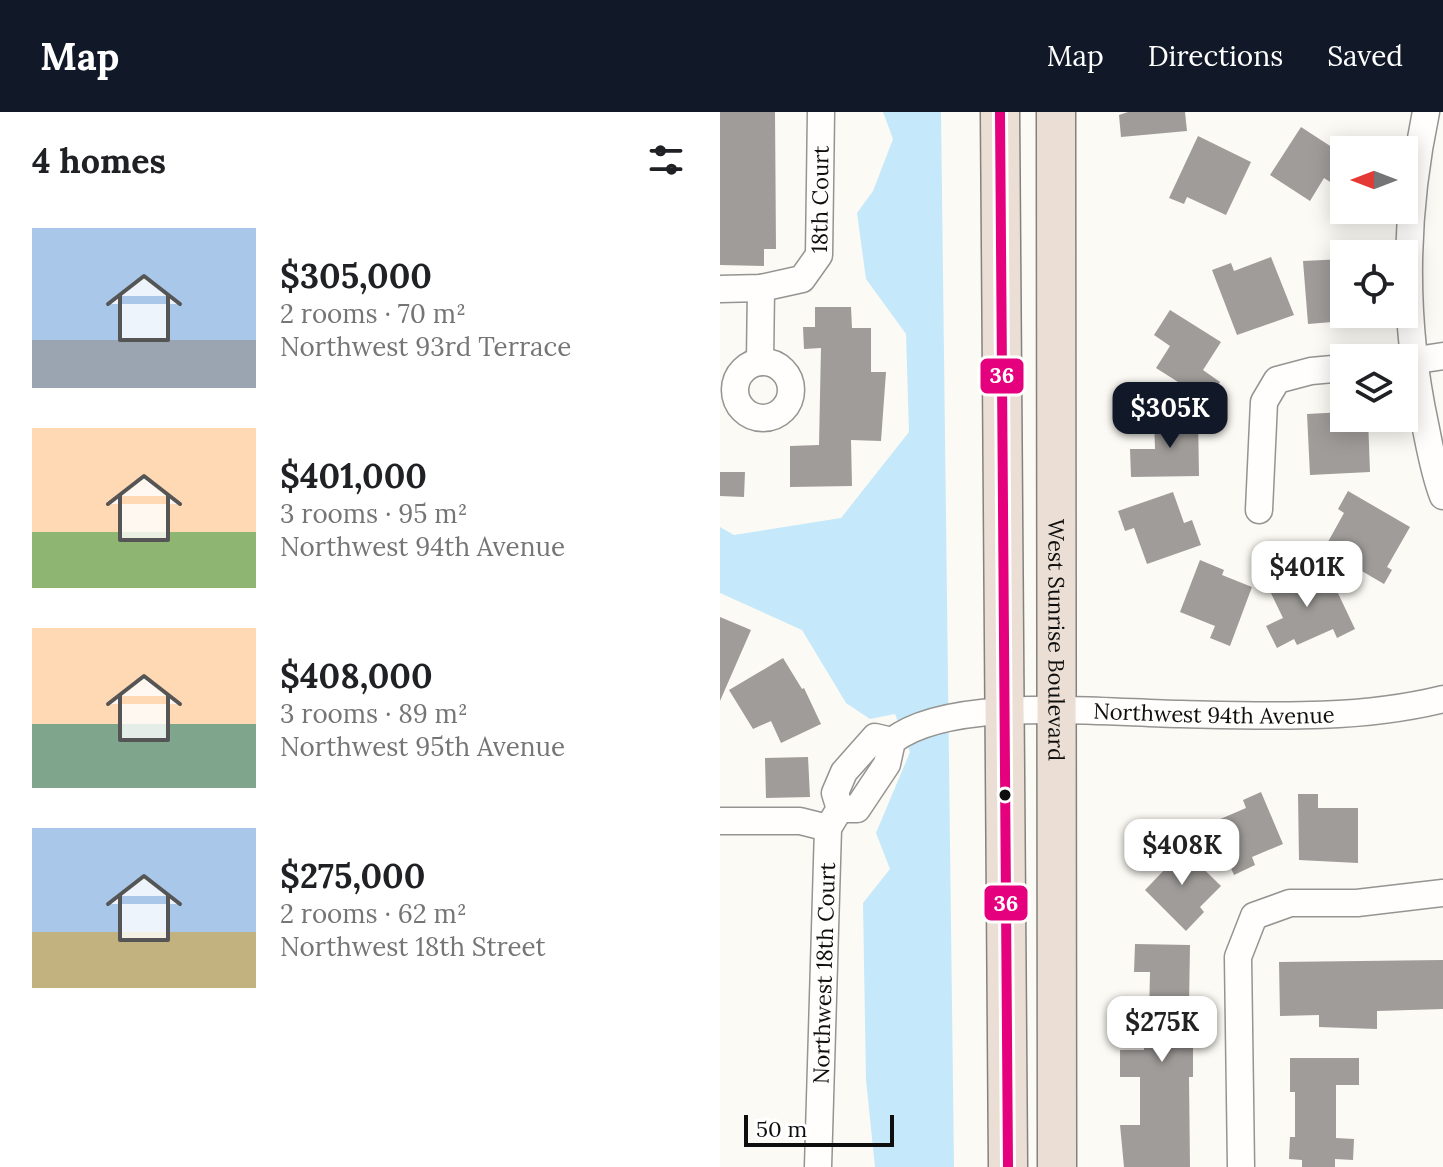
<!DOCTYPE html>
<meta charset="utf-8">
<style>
body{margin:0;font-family:Lora,serif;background:#f6f6f6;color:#202124;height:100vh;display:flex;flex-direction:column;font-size:30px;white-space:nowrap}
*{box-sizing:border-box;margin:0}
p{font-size:26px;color:#757577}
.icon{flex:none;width:44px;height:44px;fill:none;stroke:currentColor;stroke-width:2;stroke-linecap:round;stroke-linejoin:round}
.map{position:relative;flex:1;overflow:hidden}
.details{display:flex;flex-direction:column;background:#fff;width:720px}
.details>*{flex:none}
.needle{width:52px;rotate:270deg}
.fabs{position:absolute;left:610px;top:24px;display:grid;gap:16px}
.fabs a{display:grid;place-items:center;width:88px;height:88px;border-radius:0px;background:#fff;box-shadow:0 4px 20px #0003;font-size:40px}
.scale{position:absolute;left:24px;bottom:20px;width:150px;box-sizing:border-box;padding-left:8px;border:4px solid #0e0e0e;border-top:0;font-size:22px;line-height:28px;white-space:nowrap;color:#0e0e0e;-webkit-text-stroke:6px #fff;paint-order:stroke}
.price{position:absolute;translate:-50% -68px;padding:0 18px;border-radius:16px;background:#fff;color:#222;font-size:26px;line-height:52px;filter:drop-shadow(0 2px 4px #0008)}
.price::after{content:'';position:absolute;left:50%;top:48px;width:24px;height:18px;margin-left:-12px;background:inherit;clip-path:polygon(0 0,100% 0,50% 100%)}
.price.current{background:#111827;color:#fff}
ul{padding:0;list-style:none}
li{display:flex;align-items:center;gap:24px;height:200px;padding:0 32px}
li span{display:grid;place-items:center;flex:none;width:224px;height:160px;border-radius:0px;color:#555}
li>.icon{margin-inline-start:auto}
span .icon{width:96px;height:96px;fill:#fffc;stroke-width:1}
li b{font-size:34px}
h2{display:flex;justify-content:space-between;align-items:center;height:96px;padding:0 32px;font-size:34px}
header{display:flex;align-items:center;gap:48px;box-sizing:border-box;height:112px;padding:0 40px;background:#111827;color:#fff}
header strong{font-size:38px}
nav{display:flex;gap:44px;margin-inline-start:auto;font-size:28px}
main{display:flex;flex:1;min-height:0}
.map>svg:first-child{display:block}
.water{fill:#c5e9fa}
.building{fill:#9f9c99}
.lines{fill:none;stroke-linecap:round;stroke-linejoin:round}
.minor-casing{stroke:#959492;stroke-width:29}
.highway-casing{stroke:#82827f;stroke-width:41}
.minor{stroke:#fffefd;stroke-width:26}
.highway{stroke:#ebdfd5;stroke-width:38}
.bus-1-casing{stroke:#fff;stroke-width:16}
.bus-1{stroke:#e5007d;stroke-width:10}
.bus-dot{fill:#0e0e0e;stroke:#fff;stroke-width:3}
.labels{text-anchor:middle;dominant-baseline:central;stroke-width:8;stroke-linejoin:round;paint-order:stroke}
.street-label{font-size:22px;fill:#0e0e0e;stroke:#fff}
.line-badge{stroke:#fff;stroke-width:3}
.badge-label{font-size:22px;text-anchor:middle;font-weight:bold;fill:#fff}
</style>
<header>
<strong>Map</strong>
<nav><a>Map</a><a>Directions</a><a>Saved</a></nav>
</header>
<main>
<section class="details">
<h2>4 homes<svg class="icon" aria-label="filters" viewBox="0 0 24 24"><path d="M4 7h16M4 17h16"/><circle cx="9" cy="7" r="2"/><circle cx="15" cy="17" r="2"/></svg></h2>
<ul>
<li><span style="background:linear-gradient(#a9c7e8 70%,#9aa5b1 0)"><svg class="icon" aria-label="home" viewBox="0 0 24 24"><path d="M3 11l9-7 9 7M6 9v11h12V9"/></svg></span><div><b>$305,000</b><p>2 rooms · 70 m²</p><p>Northwest 93rd Terrace</p></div></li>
<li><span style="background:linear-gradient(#ffd9b3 65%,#8fb573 0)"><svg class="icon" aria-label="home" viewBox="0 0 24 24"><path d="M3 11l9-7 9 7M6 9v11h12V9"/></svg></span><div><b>$401,000</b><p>3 rooms · 95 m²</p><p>Northwest 94th Avenue</p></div></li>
<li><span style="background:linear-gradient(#ffd9b3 60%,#7fa58c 0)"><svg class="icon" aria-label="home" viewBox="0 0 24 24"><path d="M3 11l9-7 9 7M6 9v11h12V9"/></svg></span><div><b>$408,000</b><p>3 rooms · 89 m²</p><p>Northwest 95th Avenue</p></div></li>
<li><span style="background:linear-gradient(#a9c7e8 65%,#c2b280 0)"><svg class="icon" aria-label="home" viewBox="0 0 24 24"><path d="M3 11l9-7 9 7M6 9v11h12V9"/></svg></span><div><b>$275,000</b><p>2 rooms · 62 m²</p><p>Northwest 18th Street</p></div></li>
</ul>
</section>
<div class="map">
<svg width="723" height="1055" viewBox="0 0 723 1055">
<rect width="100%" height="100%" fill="#fcfaf4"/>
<path class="water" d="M163,0H221L234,1055H155L146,968L143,791L170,757L156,721L190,640L175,602L150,607L126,591L82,518L0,481V415L14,423L121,406L189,320L186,222L146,167L137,101L153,79L173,27Z"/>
<path class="building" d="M0,0H55L56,137H44V154L0,153Z
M408,0H465L467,19L401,25L399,3Z
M581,15L624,43V79L604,66L590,89L550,63Z
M478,24L531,50L506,103L467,85L464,92L449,86Z
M551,145L574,203L517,223L492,158L511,151L514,159Z
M624,147V209L588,212L583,149Z
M95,195H131L132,216H151V260H166L161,329L131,328L132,374L70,375V334L99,333L101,236L84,237L83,215H95Z
M450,198L501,230L483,258L500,270L488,289L436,256L450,234L434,223Z
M624,300V306H648L650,360L590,363L587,302Z
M478,305L479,364L411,365L410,337H435L434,306Z
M0,360H25L24,385L0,384Z
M628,379L690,415L667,455L672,458L664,472L604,437L624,401L618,397Z
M453,380L464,411L472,408L481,433L427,452L414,416L405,419L398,399Z
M480,448L504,458L502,463L532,475L510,534L490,526L495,514L460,500Z
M606,456L635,517L617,526L613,517L577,533L574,527L557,536L546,514L563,506L545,469L567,459L573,472Z
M0,505L31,518L0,589Z
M63,546L82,577L84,576L101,612L61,631L51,609L33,617L9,578Z
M88,645L90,685L46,686L45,646Z
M541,680L563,732L532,745L535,753L514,763L491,711L526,696L523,688Z
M578,682H598V696H638V751L579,748Z
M455,729L501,774L480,795L484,800L466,819L425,778L448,754L439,745Z
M415,832L470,833L469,893H465V924H473V965H469L470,1055H404L400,1013H420V965H400V938H424V907H429L430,860H414Z
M723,848V897L657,899V917L599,915V903L560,904L559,850Z
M570,946H639V973H616V1026L634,1027L633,1048L615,1047V1055H582V1048L569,1047L570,1025H575V980H570Z"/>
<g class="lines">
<defs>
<g id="minor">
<path d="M706,0C684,104 683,209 705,312C710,336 714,361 723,384"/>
<path id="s1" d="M0,177L41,176L82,167L99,143L101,0"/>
<path d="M40,250L41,176"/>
<path d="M684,250L723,244"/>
<circle cx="43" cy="278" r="28"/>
<path d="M539,398L544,290L557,268L591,259L624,256"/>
<path id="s2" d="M120,697H137L167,652L172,629C231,583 387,601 461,602C548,604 638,608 723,587"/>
<path d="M120,697L115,681L124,660L155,625L172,629"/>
<path d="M0,709H80L108,716L116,703"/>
<path id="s3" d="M98,1055L108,716"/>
<path d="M521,1055L518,845L534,804L570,791H637L723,781"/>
</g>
<g id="highway">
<path d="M280,0L288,1055"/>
<path id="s4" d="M336,0L337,1055"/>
</g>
</defs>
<use href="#minor" class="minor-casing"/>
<use href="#highway" class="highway-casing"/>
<use href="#minor" class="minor"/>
<use href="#highway" class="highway"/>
<defs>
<path id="bus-1" d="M280,0L288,1055"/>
</defs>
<use href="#bus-1" class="bus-1-casing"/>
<use href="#bus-1" class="bus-1"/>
</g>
<circle class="bus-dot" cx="285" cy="683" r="7"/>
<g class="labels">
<g class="street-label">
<text stroke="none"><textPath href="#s1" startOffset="168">18th Court</textPath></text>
<text stroke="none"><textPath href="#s4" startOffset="528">West Sunrise Boulevard</textPath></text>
<text stroke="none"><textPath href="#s2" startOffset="422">Northwest 94th Avenue</textPath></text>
<text stroke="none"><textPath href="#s3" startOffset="194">Northwest 18th Court</textPath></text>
</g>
</g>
<g class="line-badge">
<rect x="259" y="245" width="46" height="38" rx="8" fill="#e5007d"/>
<rect x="263" y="772" width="46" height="38" rx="8" fill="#e5007d"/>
</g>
<g class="badge-label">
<text x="282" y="271">36</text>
<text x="286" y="799">36</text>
</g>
</svg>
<div class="fabs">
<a><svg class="needle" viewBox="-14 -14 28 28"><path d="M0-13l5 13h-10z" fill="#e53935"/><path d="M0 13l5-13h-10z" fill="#757577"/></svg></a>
<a><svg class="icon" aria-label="locate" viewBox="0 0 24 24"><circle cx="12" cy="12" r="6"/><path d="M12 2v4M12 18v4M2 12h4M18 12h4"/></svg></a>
<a><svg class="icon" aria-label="layers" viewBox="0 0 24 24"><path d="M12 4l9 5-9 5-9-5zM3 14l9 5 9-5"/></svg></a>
</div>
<div class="scale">50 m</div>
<b class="price current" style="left:450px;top:338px">$305K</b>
<b class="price" style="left:587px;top:497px">$401K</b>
<b class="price" style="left:462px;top:775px">$408K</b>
<b class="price" style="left:442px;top:952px">$275K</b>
</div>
</main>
